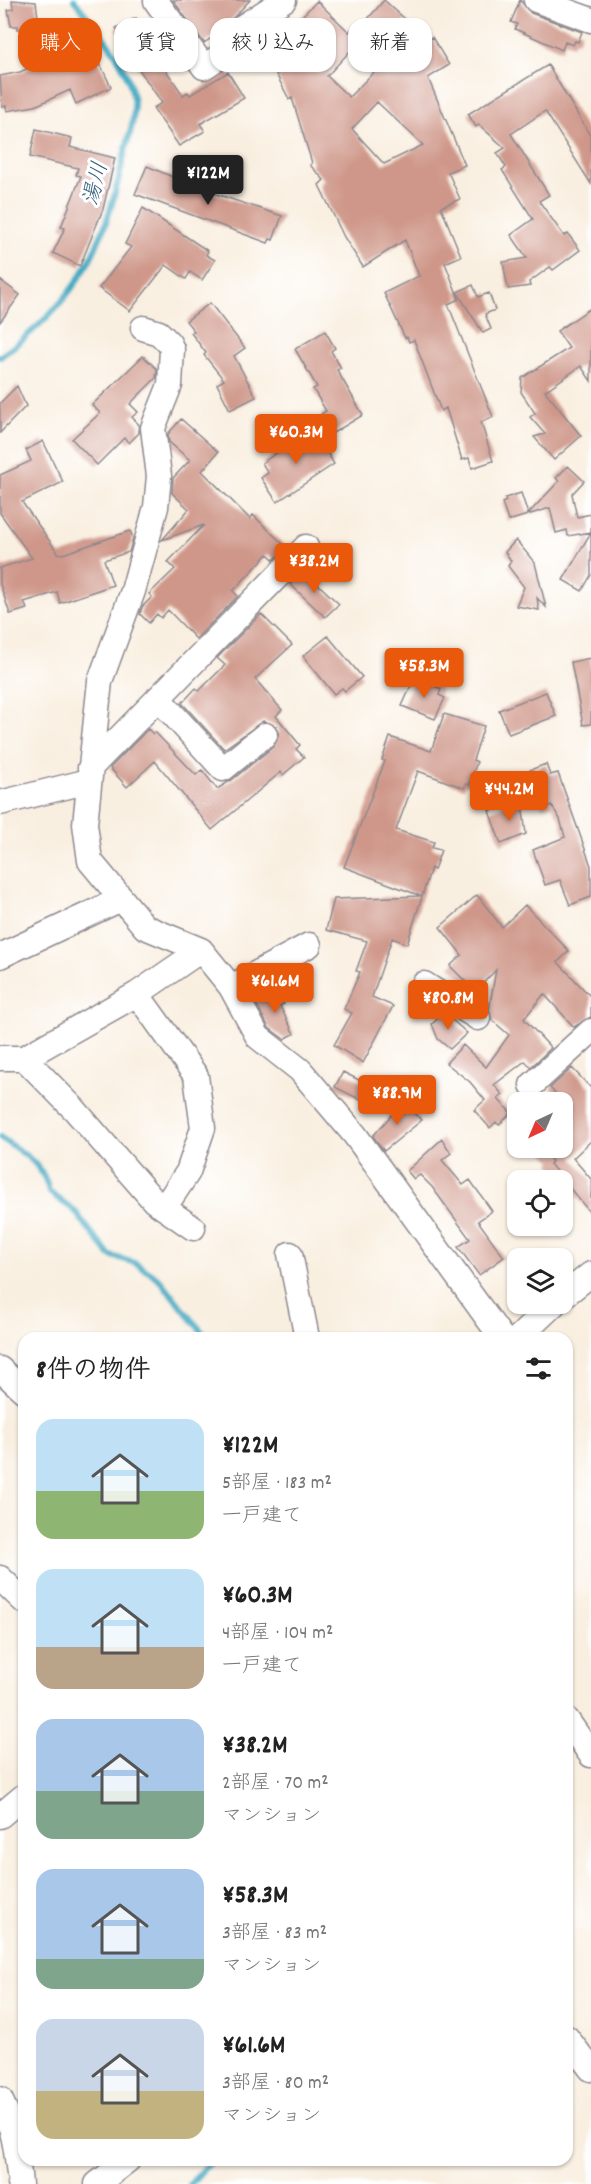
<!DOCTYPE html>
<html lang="ja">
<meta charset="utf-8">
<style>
body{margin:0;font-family:Dekko,"Klee One",sans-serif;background:#f2f2f2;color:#222;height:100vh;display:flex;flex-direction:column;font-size:22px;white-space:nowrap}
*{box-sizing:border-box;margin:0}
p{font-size:20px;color:#767676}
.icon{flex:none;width:33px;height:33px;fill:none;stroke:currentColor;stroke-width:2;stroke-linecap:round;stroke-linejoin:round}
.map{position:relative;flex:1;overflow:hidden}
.details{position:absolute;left:18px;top:1332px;width:555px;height:834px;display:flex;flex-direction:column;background:#fff;border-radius:18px;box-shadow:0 2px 4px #0004}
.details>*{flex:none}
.banner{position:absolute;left:18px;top:18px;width:555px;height:54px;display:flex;gap:12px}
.needle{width:39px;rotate:224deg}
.controls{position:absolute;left:507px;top:1092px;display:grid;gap:12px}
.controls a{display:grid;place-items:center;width:66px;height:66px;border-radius:12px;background:#fff;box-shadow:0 2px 4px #0004;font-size:30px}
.price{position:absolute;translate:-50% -51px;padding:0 14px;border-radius:6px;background:#ea580c;color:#fff;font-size:20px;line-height:39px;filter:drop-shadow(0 2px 3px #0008)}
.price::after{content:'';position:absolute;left:50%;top:36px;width:18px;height:14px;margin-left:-9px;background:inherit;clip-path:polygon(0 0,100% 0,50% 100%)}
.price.selected{background:#222;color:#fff}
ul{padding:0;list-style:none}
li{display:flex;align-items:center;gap:18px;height:150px;padding:0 18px}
li span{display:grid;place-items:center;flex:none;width:168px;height:120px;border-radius:18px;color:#555}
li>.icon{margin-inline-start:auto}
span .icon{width:72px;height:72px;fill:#fffc;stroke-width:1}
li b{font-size:26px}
h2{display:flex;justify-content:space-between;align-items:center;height:72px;padding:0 18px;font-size:26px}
.pill{padding:0 21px;border-radius:18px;background:#fff;box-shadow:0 2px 4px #0004;font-size:21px;line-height:54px}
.pill.selected{background:#ea580c;color:#fff}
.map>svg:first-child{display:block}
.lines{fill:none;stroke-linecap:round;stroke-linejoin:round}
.stream{stroke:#44abc4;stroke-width:6}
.building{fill:#cf9789;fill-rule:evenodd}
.minor-casing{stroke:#8e888e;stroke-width:27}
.minor{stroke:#fff;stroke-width:24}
.labels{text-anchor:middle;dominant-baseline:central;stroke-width:6;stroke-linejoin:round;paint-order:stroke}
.water-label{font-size:22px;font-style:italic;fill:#316079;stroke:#fff}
</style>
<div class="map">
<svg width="591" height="2184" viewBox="0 0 591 2184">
<rect width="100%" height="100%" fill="#fff"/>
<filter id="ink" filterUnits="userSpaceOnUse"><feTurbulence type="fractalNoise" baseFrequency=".0167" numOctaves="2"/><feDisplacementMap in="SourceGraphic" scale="12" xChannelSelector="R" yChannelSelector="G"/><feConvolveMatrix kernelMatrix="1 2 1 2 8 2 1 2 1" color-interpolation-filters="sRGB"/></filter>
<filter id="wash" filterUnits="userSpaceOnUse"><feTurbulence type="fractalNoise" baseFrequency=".008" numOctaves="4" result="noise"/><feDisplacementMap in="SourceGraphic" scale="24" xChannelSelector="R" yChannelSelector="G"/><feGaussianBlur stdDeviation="1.35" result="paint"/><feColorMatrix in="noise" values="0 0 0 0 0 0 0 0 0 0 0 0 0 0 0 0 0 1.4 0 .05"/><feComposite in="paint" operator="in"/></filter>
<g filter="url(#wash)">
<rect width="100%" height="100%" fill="#f9efe0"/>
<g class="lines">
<path class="stream" d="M0,357C77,301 103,252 123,160C126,144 135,123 134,106C132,66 98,30 74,0
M0,1137C23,1154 44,1163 49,1192L74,1210L109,1255L135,1263L158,1278L207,1338
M190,2184L212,2160"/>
</g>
<g id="blocks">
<path class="building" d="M12,0L36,2L39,25L18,29V26H11L8,10L13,9Z
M173,0H250L220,32L204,43Z
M384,0L406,20L366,64L352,49L327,76L349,97L373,73L432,37L449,65L428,78L465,165L448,172L460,199L441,207L461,256L445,263L459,299L448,304L493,417L481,422L493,461L472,468L469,458L462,460L446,408L441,411L414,340L409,342L407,337L405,338L384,293L419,276L405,240L363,267L344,237L319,185L324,180L310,165L312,163L292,98L289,99L275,72L280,68L261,46L264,44L262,41L281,25L287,31L317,1L349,32L357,24L361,27ZM377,102L423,145L384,164L352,129Z
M520,0L531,13L582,32L578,42L575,41L573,45L565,42L562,50L515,29L517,24L511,22Z
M136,18L153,44L149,46L183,95L188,92L190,95L228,72L244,98L200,124L205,131L179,146L153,108L162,103L136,65L140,64L116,28Z
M89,40L111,87L76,104L70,90L35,106L7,111L6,106L2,107L0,76L20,72Z
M548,65L591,137V184L545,111L511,134L549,195L539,201L564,236L568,234L580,250L553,270L550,267L529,282L530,286L508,289L503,262L527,258L511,235L533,219L502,170L506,167L497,153L505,148L479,125L476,127L468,114Z
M36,129L72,138L70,147L115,158L103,209L80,266L53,253L65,228L61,227L81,176L76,175L78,168L30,157Z
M147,166L201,189L282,216L273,240L270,239L268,243L135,194Z
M143,208L208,251L206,255L215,260L202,280L190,272L186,279L166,265L130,311L99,288L131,247L125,244Z
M0,280L20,295L0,322Z
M473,285L478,297L489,293L495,310L485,314L491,329L483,333L457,292Z
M210,303L245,348L234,356L256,397L230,410L217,384L224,380L204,355L206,353L191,333L194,331L186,321Z
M591,308V381L581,366L545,391L581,436L554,460L534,437L545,434L530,417L535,413L521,392L522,378L569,348L557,331Z
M325,331L335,348L331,351L341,368L337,370L363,415L333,433L321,414L326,411L313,389L317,387L295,349Z
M143,356L157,369L156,378L130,404L138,412L132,417L139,425V433L129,443L124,438L97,465L72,439L100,413L92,405Z
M17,386L26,406L0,433V403Z
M181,419L218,452L202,471L250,519L253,515L286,547L274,560L268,554L233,591L238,596L196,639L168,610L161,618L157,614L149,623L140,614L142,607L152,597L149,594L175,569L168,562L204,525L162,540L189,509L172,493L173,478L190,460L169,442L168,434Z
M313,428L334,464L277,502L261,478L268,473L262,463Z
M43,441L63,482L22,502L58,553L63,554L130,531L133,538L129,552L104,560L113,585L60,603L57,592L24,602L27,609L10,614L0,584V568L32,558L0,513V475L31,461L26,450Z
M568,466L584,481L572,494L577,517L591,514V532L568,536L567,530L556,533L550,508L508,521L502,503L506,501L505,498L521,493L528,514L559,481L556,478Z
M591,532V575L582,591L563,580Z
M516,540L535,563L546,607L537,598L539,610L516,606L524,587L508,566L511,561L505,552Z
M303,570L339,604L325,617L290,584Z
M261,614L292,645L255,679L282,710L276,716L300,745L296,749L304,757L283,775L281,772L212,830L155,761L127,787L110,768L148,729L153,734L155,732L196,775L202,770L217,789L232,780L274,746L279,732L276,726L263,721L224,749L182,703L196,688L199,691L225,665L217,658Z
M328,636L362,677L345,691L342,688L334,694L303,656Z
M591,658V724L583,725L571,662Z
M415,677L441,689L439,695L445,698L435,719L402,706Z
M546,692L556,716L509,734L499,710Z
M444,714L484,726L473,760L477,762L469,785L466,784L464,788L418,771L396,830L434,842L432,848L441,850L434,870L431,868L407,944L392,938L372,997L393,1006L363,1063L334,1045L352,1013L344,1009L360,972L356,971L367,941L326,930L334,899L421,896L344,867L385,761L382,760L390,737L431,751Z
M546,764L550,775L558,773L591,866V897L570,905L560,880L545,885L533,850L565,837L560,819L552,806L542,807L530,770Z
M522,803L526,834L501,844L489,811L506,804Z
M477,895L502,927L525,905L569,951L558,962L591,997V1017L574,1027L544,994L524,1019L551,1048L531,1067L525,1061L494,1085L503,1095L498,1099L511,1113L499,1125L496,1122L490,1128L474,1110L485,1100L470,1082L446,1063L463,1045L486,1067L509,1035L492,1020L489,1010L496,970L475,991L450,966L462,955L440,927Z
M276,990L284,1004L280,1006L294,1034L284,1039L269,1028L255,1001Z
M444,1013L467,1033L450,1049L438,1039L432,1024Z
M572,1068L591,1088V1141L573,1158L591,1179V1214L550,1164L552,1161L539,1148H562V1100L550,1088Z
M343,1072L369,1085L361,1100L335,1087Z
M403,1102L422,1120L384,1151L373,1136Z
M442,1139L451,1153L442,1160L463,1185L470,1180L492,1211L478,1221L504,1257L479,1275L458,1247L470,1239L432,1187L420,1175L414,1179L407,1171Z"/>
</g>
</g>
<g filter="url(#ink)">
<use href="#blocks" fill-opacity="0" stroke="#8e888e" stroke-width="1.5"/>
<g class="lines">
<defs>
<path id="minor" d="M536,0L591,20
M156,1L204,67L249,37L242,27L284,0
M143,328L159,333L169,343L172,349L170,385L153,428L159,476L156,507L133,591L100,681L85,824L90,861L145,927L201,950L231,987L258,1037L300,1070L355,1135L502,1338
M158,698L223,769L265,735
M90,768L306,547
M0,803L89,781
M0,956L121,899
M424,984L478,1018
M231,987L309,945
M137,994L196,1076L203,1128L188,1172L164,1208
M0,1058H24L137,994L201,950
M24,1058L74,1109L154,1201L193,1228
M532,1085L591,1031
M290,1254L307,1338
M562,1297L591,1274
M518,1338L554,1304
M0,1369L24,1391
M0,1578L24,1601
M567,1720L591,1755
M0,1816L24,1796
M567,2038L591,2069
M0,2099C14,2126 17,2154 20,2184
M97,2184L128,2160"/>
</defs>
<use href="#minor" class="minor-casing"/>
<use href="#minor" class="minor"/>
</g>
</g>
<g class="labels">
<g class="water-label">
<text transform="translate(97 184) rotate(-75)">湯川</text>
</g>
</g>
</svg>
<div class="controls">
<a><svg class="needle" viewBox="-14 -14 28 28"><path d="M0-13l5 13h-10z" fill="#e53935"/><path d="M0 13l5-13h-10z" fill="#767676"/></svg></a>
<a><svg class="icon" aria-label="locate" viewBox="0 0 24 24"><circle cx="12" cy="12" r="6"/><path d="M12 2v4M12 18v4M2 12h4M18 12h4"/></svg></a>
<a><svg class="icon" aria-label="layers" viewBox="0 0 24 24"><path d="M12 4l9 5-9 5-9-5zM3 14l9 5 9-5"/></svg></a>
</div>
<b class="price selected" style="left:208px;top:206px">¥122M</b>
<b class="price" style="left:296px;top:465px">¥60.3M</b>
<b class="price" style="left:314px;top:594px">¥38.2M</b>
<b class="price" style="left:424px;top:699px">¥58.3M</b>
<b class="price" style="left:509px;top:822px">¥44.2M</b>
<b class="price" style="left:275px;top:1014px">¥61.6M</b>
<b class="price" style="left:448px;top:1031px">¥80.8M</b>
<b class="price" style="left:397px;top:1126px">¥88.9M</b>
<div class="banner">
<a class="pill selected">購入</a>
<a class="pill">賃貸</a>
<a class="pill">絞り込み</a>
<a class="pill">新着</a>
</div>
<section class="details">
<h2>8件の物件<svg class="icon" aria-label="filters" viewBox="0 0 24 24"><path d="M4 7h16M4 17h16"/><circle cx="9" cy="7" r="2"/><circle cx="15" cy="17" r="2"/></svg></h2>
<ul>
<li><span style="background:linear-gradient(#bfe0f5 60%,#8fb573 0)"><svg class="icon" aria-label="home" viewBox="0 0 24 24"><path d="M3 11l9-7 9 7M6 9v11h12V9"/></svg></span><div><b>¥122M</b><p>5部屋 · 183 m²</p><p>一戸建て</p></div></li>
<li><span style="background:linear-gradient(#bfe0f5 65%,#b9a48a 0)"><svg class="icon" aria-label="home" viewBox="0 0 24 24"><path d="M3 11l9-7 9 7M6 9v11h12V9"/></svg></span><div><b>¥60.3M</b><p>4部屋 · 104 m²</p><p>一戸建て</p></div></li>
<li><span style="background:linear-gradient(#a9c7e8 60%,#7fa58c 0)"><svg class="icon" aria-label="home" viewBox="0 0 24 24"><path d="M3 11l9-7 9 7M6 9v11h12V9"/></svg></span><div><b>¥38.2M</b><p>2部屋 · 70 m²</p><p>マンション</p></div></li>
<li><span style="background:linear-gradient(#a9c7e8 75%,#7fa58c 0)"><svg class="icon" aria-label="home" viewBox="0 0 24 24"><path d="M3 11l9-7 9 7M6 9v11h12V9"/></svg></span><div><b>¥58.3M</b><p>3部屋 · 83 m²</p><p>マンション</p></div></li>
<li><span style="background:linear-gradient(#c9d6e8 60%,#c2b280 0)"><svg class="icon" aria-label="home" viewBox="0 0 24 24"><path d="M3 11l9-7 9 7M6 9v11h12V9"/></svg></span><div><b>¥61.6M</b><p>3部屋 · 80 m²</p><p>マンション</p></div></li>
</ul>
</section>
</div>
